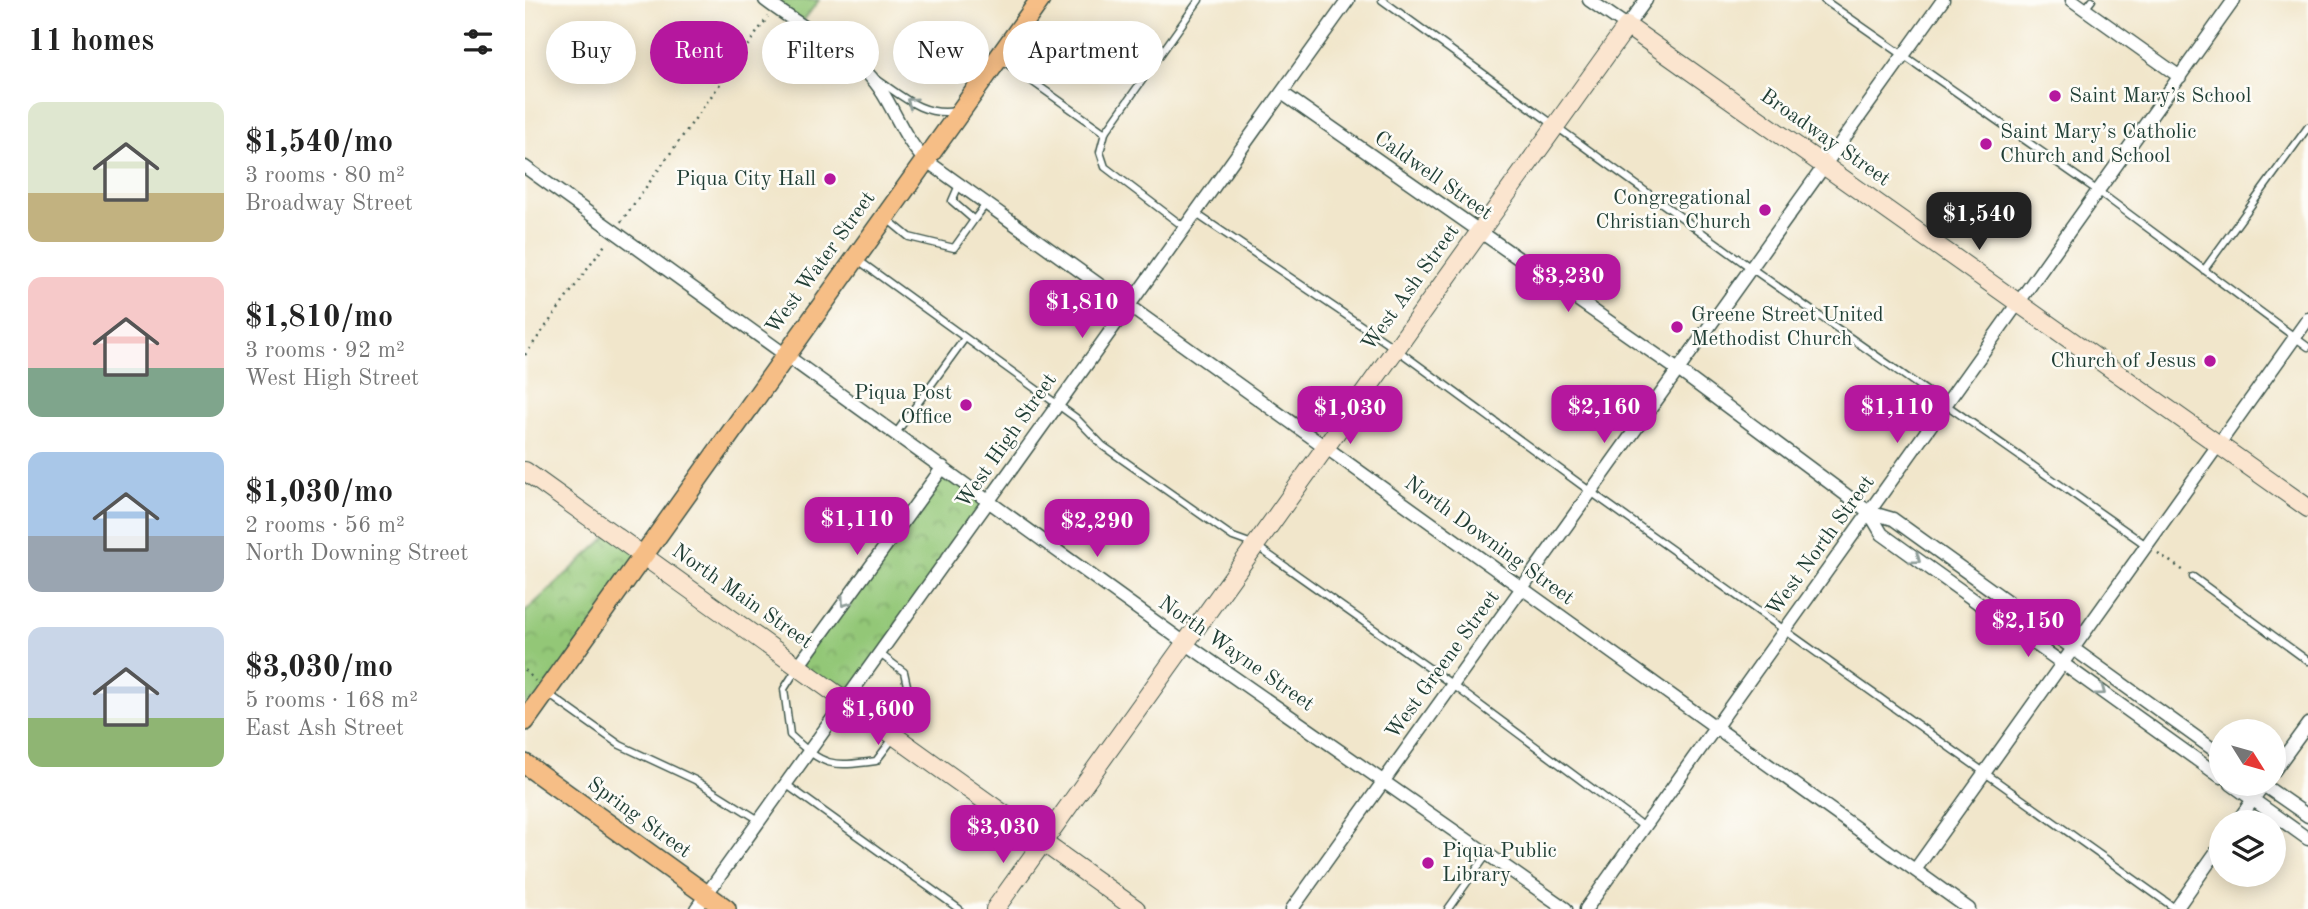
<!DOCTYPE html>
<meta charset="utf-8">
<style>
body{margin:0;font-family:"Old Standard TT",serif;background:#f2f2f2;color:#222;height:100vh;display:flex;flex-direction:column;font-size:26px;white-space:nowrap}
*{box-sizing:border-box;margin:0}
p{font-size:23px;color:#767676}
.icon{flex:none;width:38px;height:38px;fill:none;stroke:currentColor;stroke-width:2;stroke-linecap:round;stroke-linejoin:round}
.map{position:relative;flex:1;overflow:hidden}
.side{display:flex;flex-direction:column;background:#fff;width:525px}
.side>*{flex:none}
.hud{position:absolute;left:21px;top:21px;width:665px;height:63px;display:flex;gap:14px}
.needle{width:46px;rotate:127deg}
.controls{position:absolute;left:1684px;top:719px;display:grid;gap:14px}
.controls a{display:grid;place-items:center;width:77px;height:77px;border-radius:50%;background:#fff;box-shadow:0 4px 18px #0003;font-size:35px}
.price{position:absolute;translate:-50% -60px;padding:0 16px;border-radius:14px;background:#b5179e;color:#fff;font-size:23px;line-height:46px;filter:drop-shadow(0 2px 4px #0008)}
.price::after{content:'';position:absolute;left:50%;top:42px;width:21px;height:16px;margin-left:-10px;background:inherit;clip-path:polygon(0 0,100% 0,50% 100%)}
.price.selected{background:#222;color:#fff}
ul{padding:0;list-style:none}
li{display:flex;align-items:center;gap:21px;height:175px;padding:0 28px}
li span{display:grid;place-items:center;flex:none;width:196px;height:140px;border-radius:14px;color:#555}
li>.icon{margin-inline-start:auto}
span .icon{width:84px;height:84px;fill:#fffc;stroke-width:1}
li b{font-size:30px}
h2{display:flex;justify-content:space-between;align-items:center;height:84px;padding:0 28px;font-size:30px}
.chip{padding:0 24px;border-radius:32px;background:#fff;box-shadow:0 4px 18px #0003;font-size:24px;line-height:63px}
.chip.selected{background:#b5179e;color:#fff}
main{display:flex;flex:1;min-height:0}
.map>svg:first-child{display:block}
.grass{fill:#93c777;stroke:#598256;stroke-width:2}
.park{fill:url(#park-crowns);stroke:#598256;stroke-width:2}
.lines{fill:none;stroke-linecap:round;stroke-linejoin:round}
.lane-casing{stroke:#3e564b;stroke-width:9}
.street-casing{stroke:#3e564b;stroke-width:15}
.secondary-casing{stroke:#3e564b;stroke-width:20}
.primary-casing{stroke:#3e564b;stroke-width:22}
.path{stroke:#3e564b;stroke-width:2.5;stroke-dasharray:2 5;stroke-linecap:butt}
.lane{stroke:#fff;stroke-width:6}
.street{stroke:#fff;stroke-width:12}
.secondary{stroke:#fbe5cf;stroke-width:18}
.primary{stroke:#f6be86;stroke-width:19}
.oneway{stroke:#8f9e9a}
.poi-dot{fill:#b5179e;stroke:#fdfcf7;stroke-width:2.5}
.labels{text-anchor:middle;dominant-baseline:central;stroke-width:5;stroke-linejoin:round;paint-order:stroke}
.poi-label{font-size:21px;fill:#1f3d34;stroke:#fdfcf7;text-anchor:start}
.street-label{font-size:21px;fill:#1f3d34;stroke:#fdfcf7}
</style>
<main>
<section class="side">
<h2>11 homes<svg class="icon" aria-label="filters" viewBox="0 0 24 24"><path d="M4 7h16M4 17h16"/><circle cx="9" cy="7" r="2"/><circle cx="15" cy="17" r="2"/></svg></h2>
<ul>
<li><span style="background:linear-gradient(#dfe7d0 65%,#c2b280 0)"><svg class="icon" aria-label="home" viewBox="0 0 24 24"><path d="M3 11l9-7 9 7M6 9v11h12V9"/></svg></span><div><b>$1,540/mo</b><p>3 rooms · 80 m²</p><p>Broadway Street</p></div></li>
<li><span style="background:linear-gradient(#f6c9c9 65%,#7fa58c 0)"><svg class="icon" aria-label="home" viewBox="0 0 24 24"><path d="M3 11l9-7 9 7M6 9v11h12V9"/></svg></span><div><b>$1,810/mo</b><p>3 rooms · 92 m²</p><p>West High Street</p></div></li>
<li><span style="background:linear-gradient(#a9c7e8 60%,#9aa5b1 0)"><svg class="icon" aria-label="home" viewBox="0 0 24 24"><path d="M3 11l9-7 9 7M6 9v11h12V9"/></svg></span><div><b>$1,030/mo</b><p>2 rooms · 56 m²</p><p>North Downing Street</p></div></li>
<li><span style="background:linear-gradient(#c9d6e8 65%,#8fb573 0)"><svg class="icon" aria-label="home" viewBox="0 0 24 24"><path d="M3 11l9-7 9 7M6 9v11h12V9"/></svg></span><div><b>$3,030/mo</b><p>5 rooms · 168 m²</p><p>East Ash Street</p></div></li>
</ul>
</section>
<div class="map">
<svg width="1783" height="909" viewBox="0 0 1783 909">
<defs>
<pattern id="park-crowns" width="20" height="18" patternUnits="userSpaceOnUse" patternTransform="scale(1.75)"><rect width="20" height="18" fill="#93c777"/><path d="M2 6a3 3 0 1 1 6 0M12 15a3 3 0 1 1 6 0" fill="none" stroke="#77a362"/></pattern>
</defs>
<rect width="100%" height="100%" fill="#fdfcf7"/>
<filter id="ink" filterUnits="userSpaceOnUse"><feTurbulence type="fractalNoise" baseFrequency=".0143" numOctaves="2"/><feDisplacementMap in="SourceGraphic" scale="14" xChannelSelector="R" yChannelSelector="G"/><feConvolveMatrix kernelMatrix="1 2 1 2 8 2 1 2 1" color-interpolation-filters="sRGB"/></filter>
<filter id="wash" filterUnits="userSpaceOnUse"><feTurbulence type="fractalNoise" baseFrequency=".00686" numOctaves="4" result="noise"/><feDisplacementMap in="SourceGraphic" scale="28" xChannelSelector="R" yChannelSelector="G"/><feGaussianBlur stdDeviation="1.57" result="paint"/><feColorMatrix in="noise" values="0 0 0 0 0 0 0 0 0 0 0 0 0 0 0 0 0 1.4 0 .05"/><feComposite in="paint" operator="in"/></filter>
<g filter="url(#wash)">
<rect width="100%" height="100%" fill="#f1e6cb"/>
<path class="grass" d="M240,0H294L275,25Z"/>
<path class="park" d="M418,467L464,501L323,701L274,665Z
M86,533L117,555L0,721V612Z"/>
</g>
<g filter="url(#ink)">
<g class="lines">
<defs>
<path id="lane" d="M857,0L1226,268L1621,545
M1299,0L1573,191L1783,347
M1560,9L1567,0
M477,60L580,133L674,0
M353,80C378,97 399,117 431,111
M580,133L575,152L580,167L659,227
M434,185L427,201L449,220L461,204
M670,213L871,349L1066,492L1651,909
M361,218L384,237L429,248L449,220
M333,260L551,418L578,446L708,537L730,545L928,685L1119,827
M1679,270L1783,127
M371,433L440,338
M1668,577L1783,661
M273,667L259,689L265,735C300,767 305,767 351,761L388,712L379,672L355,654
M22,693L95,745L170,780L234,820
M262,785L434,909
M923,909L961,856"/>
<path id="street" d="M240,0C271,24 316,47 342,73C367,98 373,132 399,159L1444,909
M1064,0L1102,26L1121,0
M1547,0L1655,77
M757,93L1153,370L1344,512L1368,519L1696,755
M0,167L660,643L1041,909
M1344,512L1357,534L1696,777
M274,665L418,467
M1748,772L1783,724
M1706,784L1783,839
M1737,784L1783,816
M1712,822L1739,784
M1390,870L1783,319
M171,909L823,0
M767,909L1418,0
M1061,909L1709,0
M1651,909L1696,845"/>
<path id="secondary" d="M0,471L611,909
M470,909L1102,26L1783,508"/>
<path id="primary" d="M0,721L515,0
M0,764L201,909"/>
</defs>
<use href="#lane" class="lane-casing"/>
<use href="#street" class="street-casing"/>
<use href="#secondary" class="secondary-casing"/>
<use href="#primary" class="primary-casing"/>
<path class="path" d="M96,222L243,17
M0,355L82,242
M1633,553L1659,571
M0,670L10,681"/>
<use href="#lane" class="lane"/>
<use href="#street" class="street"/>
<use href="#secondary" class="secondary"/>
<use href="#primary" class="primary"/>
</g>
<defs><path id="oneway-chevron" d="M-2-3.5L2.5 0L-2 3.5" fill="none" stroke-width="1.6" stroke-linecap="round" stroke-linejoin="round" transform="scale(1.75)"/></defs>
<g class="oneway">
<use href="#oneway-chevron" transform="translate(386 102) rotate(-146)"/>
<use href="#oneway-chevron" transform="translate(1391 559) rotate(36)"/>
<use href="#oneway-chevron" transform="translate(320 602) rotate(126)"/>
<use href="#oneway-chevron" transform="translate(1576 691) rotate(36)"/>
</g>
</g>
<g class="poi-dot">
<circle cx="1530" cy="96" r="7"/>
<circle cx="1461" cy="144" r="7"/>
<circle cx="305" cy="179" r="7"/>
<circle cx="1240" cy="210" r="7"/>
<circle cx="1152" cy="327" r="7"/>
<circle cx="1685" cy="361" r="7"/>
<circle cx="441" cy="405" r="7"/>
<circle cx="903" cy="863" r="7"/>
</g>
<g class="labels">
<g class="poi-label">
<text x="1544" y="96">Saint Mary’s School</text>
<text x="1475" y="132">Saint Mary’s Catholic<tspan x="1475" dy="24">Church and School</tspan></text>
<text x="291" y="179" text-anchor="end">Piqua City Hall</text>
<text x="1226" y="198" text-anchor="end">Congregational<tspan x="1226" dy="24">Christian Church</tspan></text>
<text x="1166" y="315">Greene Street United<tspan x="1166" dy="24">Methodist Church</tspan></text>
<text x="1671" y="361" text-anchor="end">Church of Jesus</text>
<text x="427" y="393" text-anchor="end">Piqua Post<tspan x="427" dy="24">Office</tspan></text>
<text x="917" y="851">Piqua Public<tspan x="917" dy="24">Library</tspan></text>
</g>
<g class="street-label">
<text transform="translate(1300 138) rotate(35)">Broadway Street</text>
<text transform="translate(908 176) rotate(35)">Caldwell Street</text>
<text transform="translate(296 263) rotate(-54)">West Water Street</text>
<text transform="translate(886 288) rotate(-54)">West Ash Street</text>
<text transform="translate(482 441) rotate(-55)">West High Street</text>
<text transform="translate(964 541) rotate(36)">North Downing Street</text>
<text transform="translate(1296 546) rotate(-54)">West North Street</text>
<text transform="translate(217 597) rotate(35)">North Main Street</text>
<text transform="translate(711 654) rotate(35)">North Wayne Street</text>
<text transform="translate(918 665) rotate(-54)">West Greene Street</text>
<text transform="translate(114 818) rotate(36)">Spring Street</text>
</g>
</g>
</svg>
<div class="controls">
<a><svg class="needle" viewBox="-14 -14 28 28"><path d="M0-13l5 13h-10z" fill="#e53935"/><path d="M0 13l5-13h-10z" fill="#767676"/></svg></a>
<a><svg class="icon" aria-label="layers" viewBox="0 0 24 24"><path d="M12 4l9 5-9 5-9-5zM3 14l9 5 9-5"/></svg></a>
</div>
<b class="price selected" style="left:1454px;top:252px">$1,540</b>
<b class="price" style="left:1043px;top:314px">$3,230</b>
<b class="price" style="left:557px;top:340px">$1,810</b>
<b class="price" style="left:1079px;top:445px">$2,160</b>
<b class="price" style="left:1372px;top:445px">$1,110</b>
<b class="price" style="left:825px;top:446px">$1,030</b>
<b class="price" style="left:332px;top:557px">$1,110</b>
<b class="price" style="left:572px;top:559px">$2,290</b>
<b class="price" style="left:1503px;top:659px">$2,150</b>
<b class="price" style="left:353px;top:747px">$1,600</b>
<b class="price" style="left:478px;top:865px">$3,030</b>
<div class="hud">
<a class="chip">Buy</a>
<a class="chip selected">Rent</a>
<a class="chip">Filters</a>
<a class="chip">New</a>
<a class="chip">Apartment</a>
</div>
</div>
</main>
